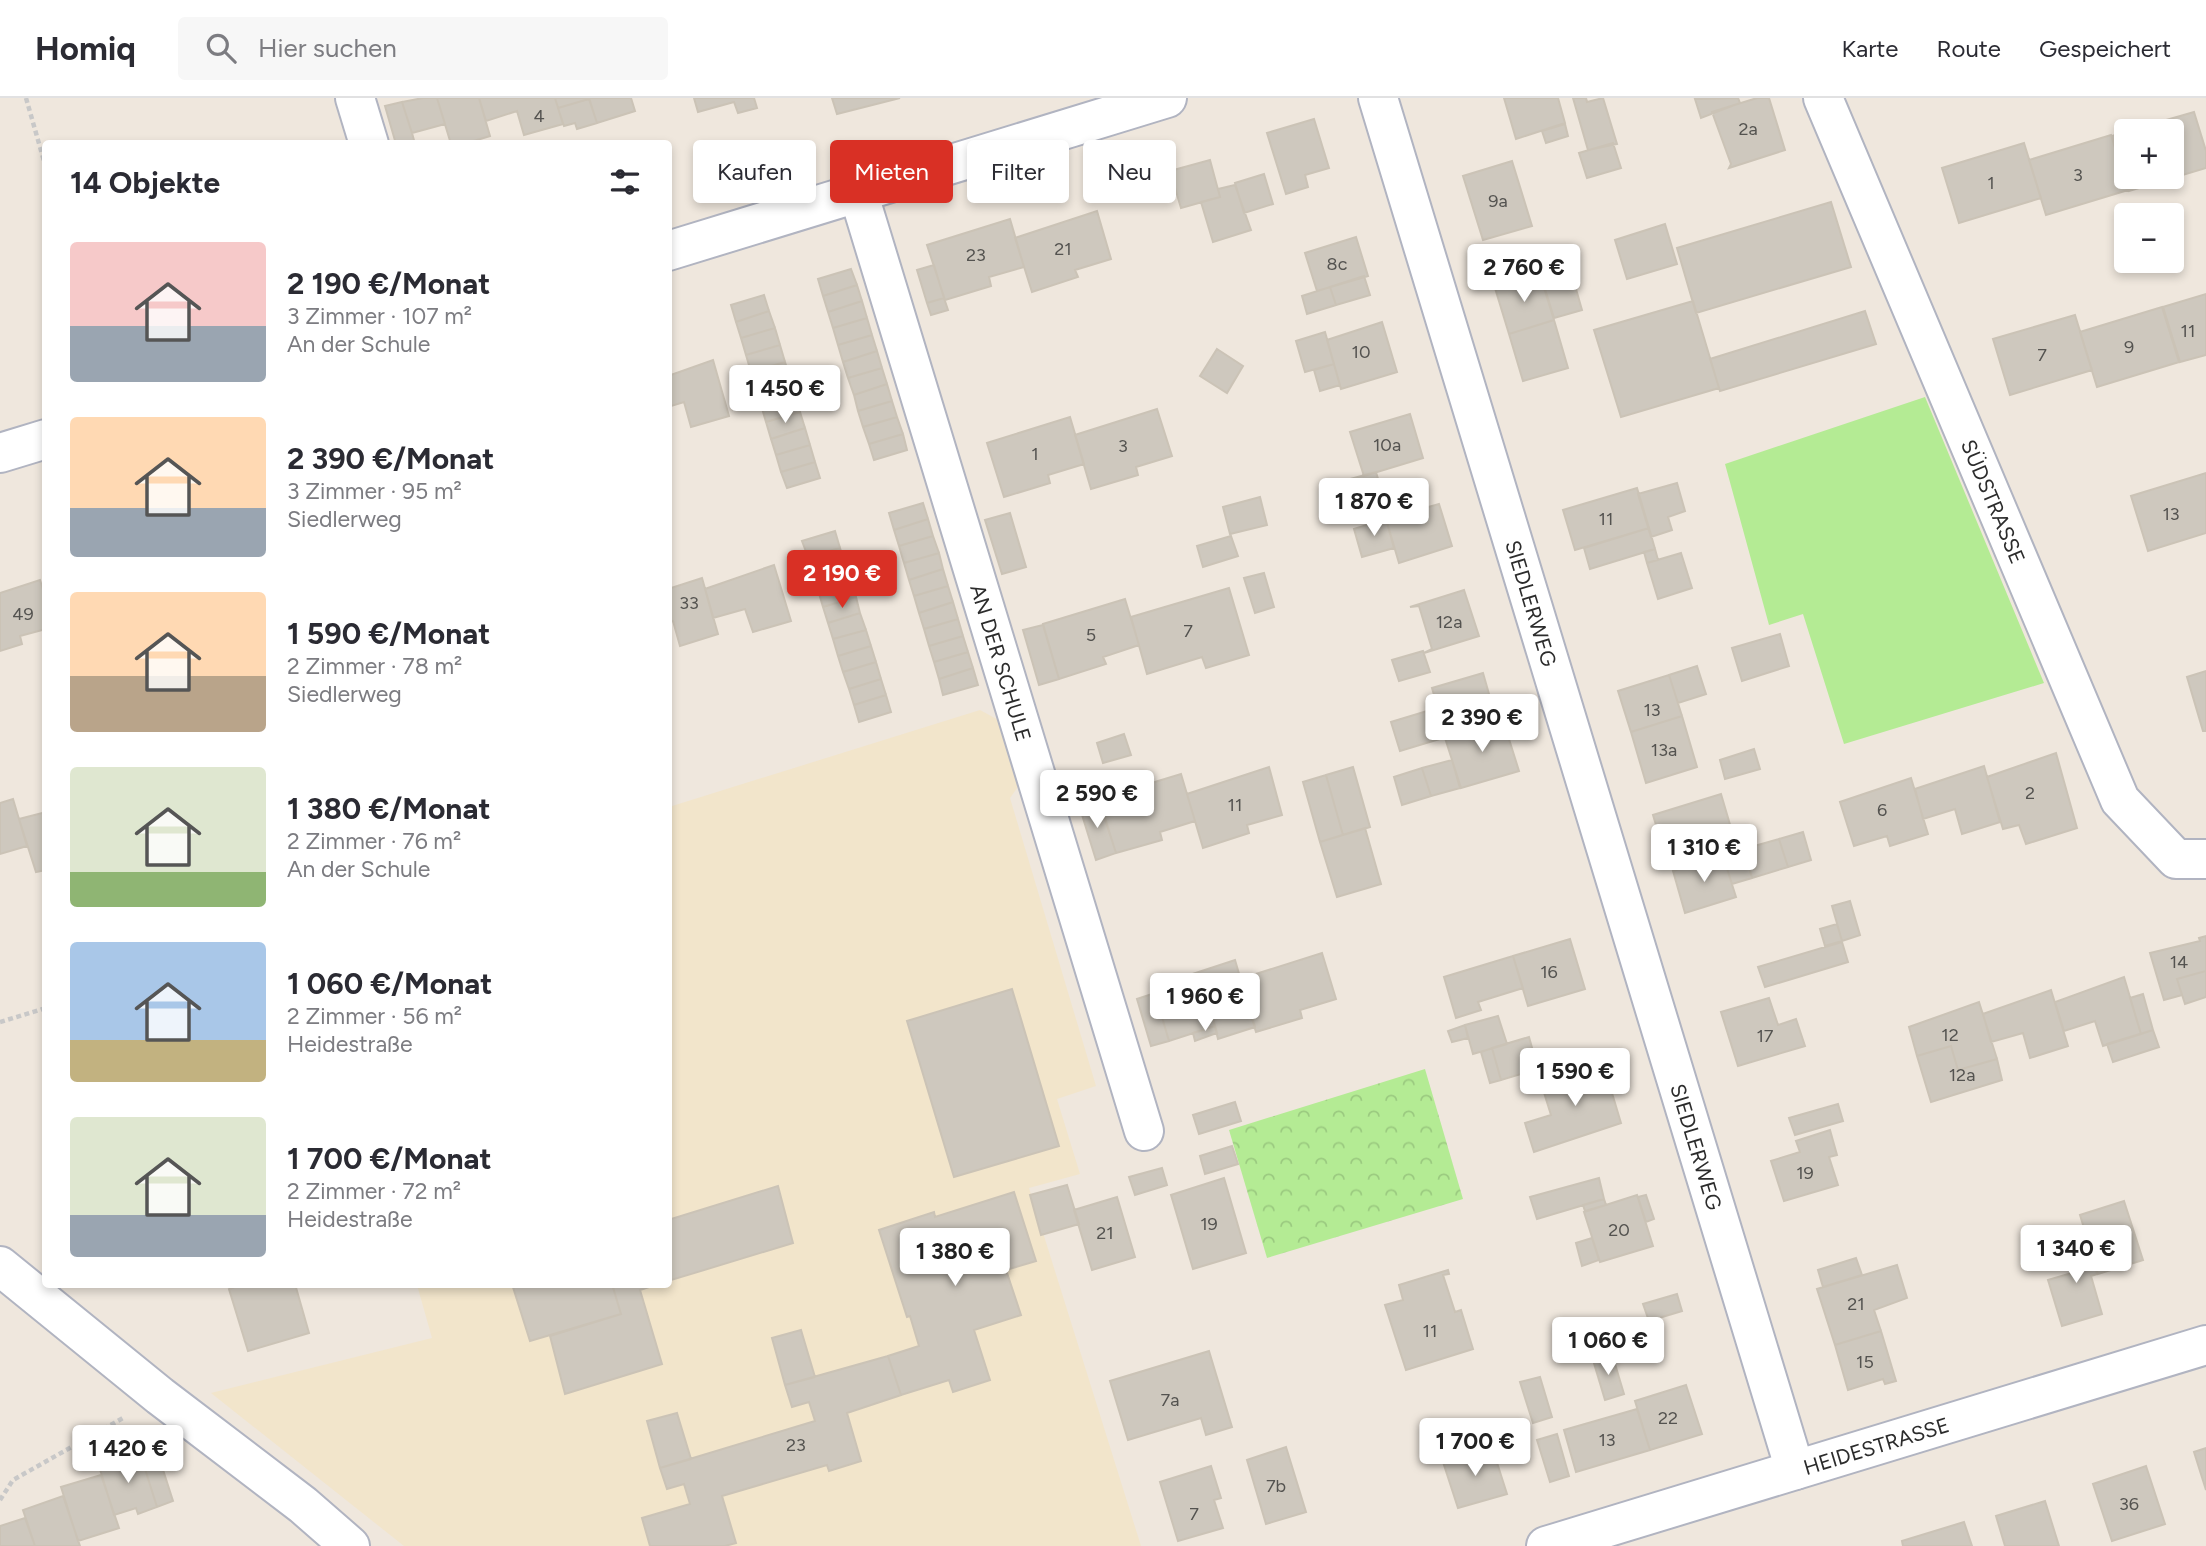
<!DOCTYPE html>
<html lang="de">
<meta charset="utf-8">
<style>
body{margin:0;font-family:Figtree,sans-serif;background:#f7f7f7;color:#2b2b33;height:100vh;display:flex;flex-direction:column;font-size:26px;white-space:nowrap}
*{box-sizing:border-box;margin:0}
p{font-size:23px;color:#7c7c81}
.icon{flex:none;width:38px;height:38px;fill:none;stroke:currentColor;stroke-width:2;stroke-linecap:round;stroke-linejoin:round}
.map{position:relative;flex:1;overflow:hidden}
.sheet{position:absolute;left:42px;top:42px;width:630px;height:1148px;display:flex;flex-direction:column;background:#fff;border-radius:7px;box-shadow:0 4px 10px #0003}
.sheet>*{flex:none}
.banner{position:absolute;left:693px;top:42px;width:665px;height:63px;display:flex;gap:14px}
.tools{position:absolute;left:2114px;top:21px;display:grid;gap:14px}
.tools a{display:grid;place-items:center;width:70px;height:70px;border-radius:7px;background:#fff;box-shadow:0 4px 10px #0003;font-size:35px}
.price{position:absolute;translate:-50% -60px;padding:0 16px;border-radius:7px;background:#fff;color:#222;font-size:23px;line-height:46px;filter:drop-shadow(0 2px 4px #0008)}
.price::after{content:'';position:absolute;left:50%;top:42px;width:21px;height:16px;margin-left:-10px;background:inherit;clip-path:polygon(0 0,100% 0,50% 100%)}
.price.on{background:#d93025;color:#fff}
ul{padding:0;list-style:none}
li{display:flex;align-items:center;gap:21px;height:175px;padding:0 28px}
li span{display:grid;place-items:center;flex:none;width:196px;height:140px;border-radius:7px;color:#555}
li>.icon{margin-inline-start:auto}
span .icon{width:84px;height:84px;fill:#fffc;stroke-width:1}
li b{font-size:30px}
h2{display:flex;justify-content:space-between;align-items:center;height:84px;padding:0 28px;font-size:30px}
.pill{padding:0 24px;border-radius:7px;background:#fff;box-shadow:0 4px 10px #0003;font-size:24px;line-height:63px}
.pill.on{background:#d93025;color:#fff}
header{display:flex;align-items:center;gap:42px;box-sizing:border-box;height:98px;padding:0 35px;background:#fff;border-bottom:2px solid #e1e1e2}
header strong{font-size:33px}
nav{display:flex;gap:38px;margin-inline-start:auto;font-size:24px}
.search{width:490px;height:63px;background:#f7f7f7;display:flex;align-items:center;gap:18px;box-sizing:border-box;padding:0 24px;border-radius:7px;color:#7c7c81;font-size:26px}
.map>svg:first-child{display:block}
.education{fill:#f2e5cb}
.forest{fill:url(#forest-crowns)}
.park{fill:#b4eb94}
.building{fill:#cec8be;stroke:#cbc3b6;stroke-width:2}
.lines{fill:none;stroke-linecap:round;stroke-linejoin:round}
.minor-casing{stroke:#b1b4c1;stroke-width:42}
.path{stroke:#c8c8c8;stroke-width:4.5;stroke-dasharray:5 3.5;stroke-linecap:butt}
.minor{stroke:#fff;stroke-width:38}
.labels{text-anchor:middle;dominant-baseline:central;stroke-width:6;stroke-linejoin:round;paint-order:stroke}
.number-label{font-size:18px;fill:#545350}
.street-label{font-size:21px;fill:#2c2c2c;stroke:#fff}
</style>
<header>
<strong>Homiq</strong>
<div class="search"><svg class="icon" aria-label="search" viewBox="0 0 24 24"><circle cx="10" cy="10" r="6"/><path d="M15 15l6 6"/></svg>Hier suchen</div>
<nav><a>Karte</a><a>Route</a><a>Gespeichert</a></nav>
</header>
<div class="map">
<svg width="2206" height="1448" viewBox="0 0 2206 1448">
<defs>
<pattern id="forest-crowns" width="20" height="18" patternUnits="userSpaceOnUse" patternTransform="scale(1.75)"><rect width="20" height="18" fill="#b4eb94"/><path d="M2 6a3 3 0 1 1 6 0M12 15a3 3 0 1 1 6 0" fill="none" stroke="#9bca80"/></pattern>
</defs>
<rect width="100%" height="100%" fill="#efe7dd"/>
<path class="education" d="M980,612L1004,625L1020,686L1010,700L1096,988L1057,1001L1080,1076L1029,1090L1141,1448H404L211,1295L432,1240L417,1187L668,1186L669,709Z"/>
<path class="forest" d="M1425,971L1463,1101L1267,1160L1229,1032Z"/>
<path class="park" d="M1925,299L2044,585L1844,646L1803,516L1769,527L1725,366Z"/>
<path class="building" d="M423,0H437L445,26L412,35L402,4Z
M437,0H479L490,38L464,46H451Z
M479,0H555L563,26L524,37L517,13L486,23Z
M555,0H589V1L558,10Z
M631,0L635,13L597,25L589,0Z
M694,0H754L757,10L738,15L734,4L698,14Z
M832,0H900L837,16Z
M1504,0H1558L1565,25L1516,41Z
M1573,0H1586L1587,4L1603,0L1617,46L1588,52Z
M1738,0L1740,5L1701,20L1695,1Z
M1757,0H1769L1785,52L1729,70L1731,66L1712,14Z
M589,1L597,25L577,31L575,25L564,28L558,10Z
M402,4L412,35L415,46H396L385,8Z
M2194,14L2206,53V70L2129,93L2112,38L2126,34V79H2172V33H2128Z
M1314,21L1329,70L1305,77L1308,89L1286,96L1267,35Z
M1565,26L1568,38L1546,45L1542,33Z
M2111,37L2128,92L2046,117L2029,62Z
M1613,45L1621,70L1587,80L1579,55Z
M2024,45L2041,100L1959,125L1942,70Z
M1210,62L1220,99L1181,110L1170,73Z
M1512,63L1532,128L1483,142L1463,78Z
M1264,76L1273,106L1244,115L1235,85Z
M1235,87L1251,132L1213,144L1201,104L1220,99L1218,91Z
M1831,104L1851,169L1696,215L1677,150Z
M1097,113L1111,161L1075,172L1078,179L1032,194L1015,140Z
M1010,121L1024,169L989,179L991,188L945,202L927,147Z
M1665,126L1677,166L1627,181L1615,142Z
M1356,139L1368,178L1317,193L1305,155Z
M934,167L944,200L927,205L917,172Z
M1570,170L1582,212L1554,220L1541,178Z
M851,171L857,187L823,198L818,181Z
M1540,177L1554,222L1509,236L1495,190L1522,178L1523,182Z
M1364,178L1370,197L1336,207L1330,189Z
M857,187L862,203L828,214L823,198Z
M1330,189L1336,207L1307,216L1302,198Z
M2206,196V257L2180,264L2163,209Z
M764,197L769,213L736,224L731,207Z
M944,200L948,212L931,217L927,205Z
M862,203L867,220L833,230L828,214Z
M1693,203L1719,290L1621,319L1594,232Z
M2162,209L2179,264L2097,289L2080,234Z
M769,213L775,230L741,240L736,224Z
M1865,213L1876,246L1720,293L1710,261Z
M2075,217L2092,272L2010,297L1993,241Z
M867,220L872,237L838,247L833,230Z
M1554,222L1568,270L1523,283L1509,236Z
M1382,224L1397,274L1341,291L1327,242Z
M775,230L780,247L746,257L741,240Z
M1325,234L1334,266L1305,274L1296,243Z
M872,237L877,253L843,264L838,247Z
M780,247L785,264L751,274L746,257Z
M1217,251L1243,268L1227,295L1200,278Z
M877,253L882,270L848,280L843,264Z
M713,262L729,318L691,329L684,304L668,309V278Z
M785,264L790,280L756,290L751,274Z
M1334,266L1340,287L1320,293L1314,272Z
M882,270L887,286L854,297L848,280Z
M790,280L795,297L761,307L756,290Z
M887,286L892,303L858,313L854,297Z
M795,297L800,314L766,324L761,307Z
M892,303L897,319L863,329L858,313Z
M1157,311L1172,358L1136,369L1138,377L1091,391L1075,337Z
M800,314L805,330L771,341L766,324Z
M1410,316L1423,360L1364,378L1350,334Z
M897,319L903,336L869,346L863,329Z
M1070,319L1084,366L1048,377L1050,385L1004,399L987,345Z
M805,330L810,347L776,357L771,341Z
M903,336L907,352L874,362L869,346Z
M810,347L815,364L781,374L776,357Z
M815,364L820,380L787,390L781,374Z
M1376,374L1381,391L1338,404L1332,386Z
M2206,375V435L2148,453L2131,398Z
M1677,385L1685,413L1668,419L1672,432L1651,439L1638,396Z
M1637,390L1649,430L1575,452L1563,412Z
M1260,399L1267,427L1230,436L1223,409Z
M923,405L928,421L894,432L889,415Z
M1439,406L1452,448L1399,465L1386,421Z
M1010,415L1026,469L1002,476L985,422Z
M928,421L933,438L899,448L894,432Z
M1386,421L1394,450L1362,459L1354,431Z
M1649,430L1655,451L1590,471L1584,450Z
M835,433L840,450L808,459L802,443Z
M933,438L939,455L904,465L899,448Z
M1231,438L1238,458L1203,469L1197,448Z
M840,450L845,466L813,476L808,459Z
M1655,451L1658,462L1647,465L1644,454Z
M939,455L943,471L909,482L904,465Z
M1681,455L1692,490L1658,501L1647,465Z
M845,466L850,482L818,492L813,476Z
M774,467L791,523L753,534L745,511L713,520L705,491Z
M943,471L948,488L914,498L909,482Z
M1264,475L1274,509L1255,515L1244,480Z
M702,480L718,536L680,548L673,523L668,524V491Z
M40,482L46,501V531L20,538L22,546L0,553V495Z
M850,482L856,499L823,509L818,492Z
M948,488L953,504L919,515L914,498Z
M1229,490L1249,557L1206,570L1202,559L1147,576L1131,519Z
M1464,492L1479,538L1424,555L1432,551L1419,508L1410,509Z
M856,499L860,515L828,525L823,509Z
M1125,501L1139,547L1103,559L1106,566L1059,581L1043,526Z
M953,504L958,521L924,531L919,515Z
M860,515L866,532L833,541L828,525Z
M958,521L963,538L929,548L924,531Z
M1043,527L1059,581L1039,587L1023,532Z
M866,532L871,548L838,558L833,541Z
M1780,536L1789,568L1742,583L1732,550Z
M963,538L968,554L934,564L929,548Z
M871,548L876,564L843,574L838,558Z
M1423,553L1430,574L1399,583L1392,562Z
M968,554L973,570L939,581L934,564Z
M876,564L881,581L849,591L843,574Z
M1697,568L1706,596L1678,605L1669,577Z
M973,570L978,587L943,597L939,581Z
M2206,573V633H2203L2187,579Z
M1483,575L1497,624L1446,639L1432,590Z
M1669,577L1682,618L1631,634L1618,593Z
M881,581L886,597L854,607L849,591Z
M886,597L891,614L859,624L854,607Z
M1437,610L1446,639L1400,653L1391,624Z
M1682,618L1697,669L1646,685L1631,634Z
M1503,622L1519,673L1461,690L1445,640Z
M1124,636L1131,657L1103,665L1097,645Z
M1754,651L1760,671L1725,681L1720,662Z
M2056,655L2077,730L2026,746L2019,727L2003,731L1987,679Z
M1452,662L1460,690L1431,698L1422,670Z
M1984,668L2000,724L1962,736L1955,711L1923,721L1915,691Z
M1269,669L1282,717L1247,727L1249,735L1203,750L1187,696Z
M1353,669L1370,729L1343,737L1326,677Z
M1422,670L1431,698L1402,707L1394,679Z
M1181,676L1195,723L1160,734L1162,742L1116,755L1099,701Z
M1326,677L1343,737L1320,744L1303,684Z
M1911,680L1928,736L1890,748L1887,738L1854,748L1840,704Z
M1721,696L1736,747L1668,767L1653,717Z
M13,701L27,748L0,756V705Z
M1099,703L1116,755L1096,762L1079,707Z
M46,714V772L36,774L19,721Z
M1365,730L1381,786L1337,799L1320,744Z
M1803,734L1811,762L1788,769L1779,741Z
M1779,741L1788,769L1752,780L1744,751Z
M1744,751L1752,780L1732,786L1723,758Z
M1723,758L1736,799L1685,815L1673,773Z
M1850,803L1860,837L1842,843L1832,808Z
M1837,826L1842,843L1825,848L1820,831Z
M2206,838V873L2177,881L2182,897L2164,902L2150,855L2200,843L2199,840Z
M1570,841L1585,891L1528,908L1513,858Z
M1842,844L1848,864L1765,889L1758,869Z
M1322,855L1336,901L1300,912L1302,920L1256,934L1240,881Z
M1513,858L1523,890L1478,904L1481,912L1456,920L1444,879Z
M1235,862L1249,910L1213,920L1215,928L1169,943L1153,889Z
M2206,873V899L2185,906L2177,881Z
M2124,879L2141,936L2103,948L2095,923L2064,933L2055,904Z
M1012,891L1059,1048L954,1079L907,923Z
M2051,892L2068,948L2030,960L2023,935L1991,944L1983,916Z
M1155,895L1169,943L1151,948L1137,901Z
M2143,896L2153,932L2141,936L2130,900Z
M1769,900L1778,927L1796,921L1805,948L1738,968L1721,914Z
M1979,904L1997,961L1958,972L1951,948L1917,958L1909,929Z
M1249,910L1255,929L1218,941L1213,920Z
M1498,918L1507,946L1473,956L1465,927Z
M1465,927L1468,940L1452,944L1448,933Z
M1215,928L1217,935L1195,943L1193,935Z
M2153,932L2159,949L2113,964L2107,946Z
M1529,939L1538,971L1501,982L1492,950Z
M1951,948L1958,972L1997,961L2002,982L1931,1004L1917,958Z
M1492,950L1501,982L1490,985L1481,954Z
M1603,965L1621,1025L1534,1054L1525,1025L1551,1017L1541,985Z
M1235,1004L1241,1023L1199,1036L1193,1017Z
M1838,1006L1843,1023L1795,1037L1789,1020Z
M1830,1032L1837,1057L1829,1059L1838,1087L1784,1103L1771,1063L1800,1054L1796,1043Z
M1232,1048L1238,1066L1205,1076L1200,1058Z
M1162,1070L1167,1087L1135,1097L1129,1079Z
M1224,1080L1246,1155L1193,1171L1171,1097Z
M1599,1080L1604,1101L1537,1121L1530,1099Z
M1067,1087L1079,1126L1041,1137L1030,1097Z
M778,1088L793,1145L668,1183V1122Z
M1014,1094L1036,1163L1006,1172L1021,1217L974,1232L990,1282L953,1294L949,1282L901,1297L888,1258L919,1248L910,1218L907,1219L879,1132L934,1114L935,1119Z
M1637,1097L1653,1148L1600,1164L1584,1114Z
M1646,1097L1654,1121L1646,1124L1638,1099Z
M1117,1099L1135,1159L1092,1172L1074,1112Z
M1604,1101L1606,1107L1585,1113L1583,1107Z
M2124,1103L2143,1162L2098,1176L2080,1117Z
M2086,1138L2097,1176L2091,1178L2102,1216L2062,1228L2048,1182L2072,1175L2063,1145Z
M1592,1140L1599,1162L1582,1168L1576,1145Z
M1856,1160L1862,1177L1823,1189L1818,1172Z
M1897,1167L1907,1200L1874,1212L1881,1233L1835,1247L1817,1191Z
M1448,1172L1449,1176L1443,1177L1455,1214L1461,1212L1473,1251L1406,1272L1385,1207L1403,1202L1399,1187Z
M243,1186H295L309,1235L248,1253L229,1191Z
M512,1186H612L621,1216L530,1243Z
M612,1186H658L640,1192L662,1266L565,1296L550,1238L621,1216Z
M1677,1196L1682,1213L1649,1223L1643,1206Z
M801,1232L815,1279L785,1287L772,1240Z
M1881,1233L1896,1283L1885,1286L1883,1281L1848,1292L1835,1247Z
M1209,1253L1232,1329L1206,1337L1201,1320L1128,1342L1110,1283Z
M1612,1256L1624,1296L1605,1302L1593,1262Z
M888,1258L901,1297L847,1315L861,1363L829,1373L827,1367L722,1398L736,1445L725,1448H650L642,1420L690,1406L684,1386L667,1391L660,1370L815,1323L809,1304L792,1309L785,1287Z
M1540,1279L1552,1319L1533,1325L1520,1284Z
M1686,1287L1702,1336L1650,1352L1635,1303Z
M1637,1311L1650,1352L1576,1374L1564,1332Z
M677,1315L691,1361L660,1370L647,1323Z
M1557,1336L1569,1378L1550,1384L1537,1342Z
M1286,1349L1306,1414L1266,1426L1247,1362Z
M1492,1349L1507,1396L1458,1410L1443,1364Z
M156,1350L173,1403L157,1409L140,1355Z
M2206,1350V1392L2194,1354Z
M140,1355L157,1409L138,1416L136,1410L114,1417L99,1368Z
M1211,1368L1221,1400L1214,1402L1223,1430L1178,1443L1160,1384Z
M2146,1368L2165,1426L2112,1443L2093,1386Z
M101,1377L119,1430L78,1443L61,1389Z
M63,1398L80,1448H35L23,1412Z
M2045,1403L2059,1448H2005L1996,1418Z
M25,1420L35,1448H0V1428Z
M1964,1424L1972,1448H1903L1902,1443Z"/>
<g class="lines">
<defs>
<g id="minor">
<path d="M355,0L369,46"/>
<path id="s1" d="M1378,0L1795,1372"/>
<path id="s2" d="M1823,0L2120,702L2176,761H2206"/>
<path id="s3" d="M858,94L1144,1033"/>
<path d="M668,153L1167,0"/>
<path d="M0,355L46,341"/>
<path d="M0,1168L160,1298L303,1407L350,1448"/>
<path id="s4" d="M1546,1448L2206,1247"/>
</g>
</defs>
<use href="#minor" class="minor-casing"/>
<path class="path" d="M26,0L46,70
M0,924L46,910
M0,1402L13,1382L123,1320"/>
<use href="#minor" class="minor"/>
</g>
<g class="labels">
<g class="number-label">
<text x="539" y="18">4</text>
<text x="1748" y="31">2a</text>
<text x="2078" y="77">3</text>
<text x="1991" y="85">1</text>
<text x="1498" y="103">9a</text>
<text x="1063" y="151">21</text>
<text x="976" y="157">23</text>
<text x="1337" y="166">8c</text>
<text x="2188" y="233">11</text>
<text x="2129" y="249">9</text>
<text x="1361" y="254">10</text>
<text x="2042" y="257">7</text>
<text x="1387" y="347">10a</text>
<text x="1123" y="348">3</text>
<text x="1035" y="356">1</text>
<text x="2171" y="416">13</text>
<text x="1606" y="421">11</text>
<text x="689" y="505">33</text>
<text x="23" y="516">49</text>
<text x="1449" y="524">12a</text>
<text x="1188" y="533">7</text>
<text x="1091" y="537">5</text>
<text x="1652" y="612">13</text>
<text x="1664" y="652">13a</text>
<text x="2030" y="695">2</text>
<text x="1235" y="707">11</text>
<text x="1882" y="712">6</text>
<text x="2179" y="864">14</text>
<text x="1549" y="874">16</text>
<text x="1950" y="937">12</text>
<text x="1765" y="938">17</text>
<text x="1962" y="977">12a</text>
<text x="1805" y="1075">19</text>
<text x="1209" y="1126">19</text>
<text x="1619" y="1132">20</text>
<text x="1105" y="1135">21</text>
<text x="1856" y="1206">21</text>
<text x="1430" y="1233">11</text>
<text x="1865" y="1264">15</text>
<text x="1170" y="1302">7a</text>
<text x="1668" y="1320">22</text>
<text x="1607" y="1342">13</text>
<text x="796" y="1347">23</text>
<text x="1276" y="1388">7b</text>
<text x="2129" y="1406">36</text>
<text x="1194" y="1416">7</text>
</g>
<g class="street-label">
<text stroke="none"><textPath href="#s2" startOffset="438">SÜDSTRASSE</textPath></text>
<text stroke="none"><textPath href="#s1" startOffset="528">SIEDLERWEG</textPath></text>
<text stroke="none"><textPath href="#s3" startOffset="492">AN DER SCHULE</textPath></text>
<text stroke="none"><textPath href="#s1" startOffset="1096">SIEDLERWEG</textPath></text>
<text stroke="none"><textPath href="#s4" startOffset="345">HEIDESTRASSE</textPath></text>
</g>
</g>
</svg>
<div class="tools">
<a>+</a>
<a>−</a>
</div>
<b class="price" style="left:1524px;top:206px">2 760 €</b>
<b class="price" style="left:785px;top:327px">1 450 €</b>
<b class="price" style="left:1374px;top:440px">1 870 €</b>
<b class="price on" style="left:842px;top:512px">2 190 €</b>
<b class="price" style="left:1482px;top:656px">2 390 €</b>
<b class="price" style="left:1097px;top:732px">2 590 €</b>
<b class="price" style="left:1704px;top:786px">1 310 €</b>
<b class="price" style="left:1205px;top:935px">1 960 €</b>
<b class="price" style="left:1575px;top:1010px">1 590 €</b>
<b class="price" style="left:2076px;top:1187px">1 340 €</b>
<b class="price" style="left:955px;top:1190px">1 380 €</b>
<b class="price" style="left:1608px;top:1279px">1 060 €</b>
<b class="price" style="left:1475px;top:1380px">1 700 €</b>
<b class="price" style="left:128px;top:1387px">1 420 €</b>
<div class="banner">
<a class="pill">Kaufen</a>
<a class="pill on">Mieten</a>
<a class="pill">Filter</a>
<a class="pill">Neu</a>
</div>
<section class="sheet">
<h2>14 Objekte<svg class="icon" aria-label="filters" viewBox="0 0 24 24"><path d="M4 7h16M4 17h16"/><circle cx="9" cy="7" r="2"/><circle cx="15" cy="17" r="2"/></svg></h2>
<ul>
<li><span style="background:linear-gradient(#f6c9c9 60%,#9aa5b1 0)"><svg class="icon" aria-label="home" viewBox="0 0 24 24"><path d="M3 11l9-7 9 7M6 9v11h12V9"/></svg></span><div><b>2 190 €/Monat</b><p>3 Zimmer · 107 m²</p><p>An der Schule</p></div></li>
<li><span style="background:linear-gradient(#ffd9b3 65%,#9aa5b1 0)"><svg class="icon" aria-label="home" viewBox="0 0 24 24"><path d="M3 11l9-7 9 7M6 9v11h12V9"/></svg></span><div><b>2 390 €/Monat</b><p>3 Zimmer · 95 m²</p><p>Siedlerweg</p></div></li>
<li><span style="background:linear-gradient(#ffd9b3 60%,#b9a48a 0)"><svg class="icon" aria-label="home" viewBox="0 0 24 24"><path d="M3 11l9-7 9 7M6 9v11h12V9"/></svg></span><div><b>1 590 €/Monat</b><p>2 Zimmer · 78 m²</p><p>Siedlerweg</p></div></li>
<li><span style="background:linear-gradient(#dfe7d0 75%,#8fb573 0)"><svg class="icon" aria-label="home" viewBox="0 0 24 24"><path d="M3 11l9-7 9 7M6 9v11h12V9"/></svg></span><div><b>1 380 €/Monat</b><p>2 Zimmer · 76 m²</p><p>An der Schule</p></div></li>
<li><span style="background:linear-gradient(#a9c7e8 70%,#c2b280 0)"><svg class="icon" aria-label="home" viewBox="0 0 24 24"><path d="M3 11l9-7 9 7M6 9v11h12V9"/></svg></span><div><b>1 060 €/Monat</b><p>2 Zimmer · 56 m²</p><p>Heidestraße</p></div></li>
<li><span style="background:linear-gradient(#dfe7d0 70%,#9aa5b1 0)"><svg class="icon" aria-label="home" viewBox="0 0 24 24"><path d="M3 11l9-7 9 7M6 9v11h12V9"/></svg></span><div><b>1 700 €/Monat</b><p>2 Zimmer · 72 m²</p><p>Heidestraße</p></div></li>
</ul>
</section>
</div>
